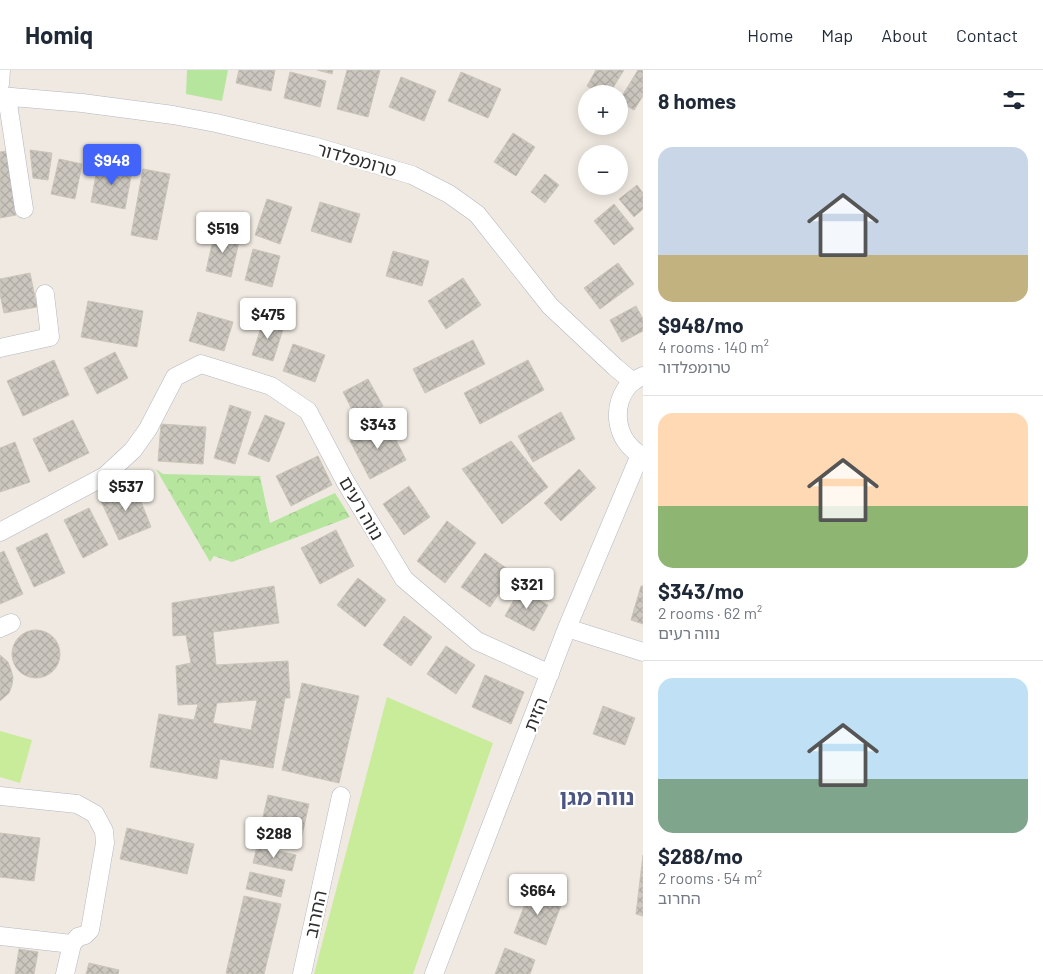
<!DOCTYPE html>
<meta charset="utf-8">
<style>
body{margin:0;font-family:Barlow,"Noto Sans Hebrew",sans-serif;background:#f6f6f7;color:#1f2937;height:100vh;display:flex;flex-direction:column;font-size:19px;white-space:nowrap}
*{box-sizing:border-box;margin:0}
p{font-size:16px;color:#747a83}
.icon{flex:none;width:28px;height:28px;fill:none;stroke:currentColor;stroke-width:2;stroke-linecap:round;stroke-linejoin:round}
.map{position:relative;flex:1;overflow:hidden}
.details{display:flex;flex-direction:column;background:#fff;width:400px}
.details>*{flex:none}
.tools{position:absolute;left:578px;top:15px;display:grid;gap:10px}
.tools a{display:grid;place-items:center;width:50px;height:50px;border-radius:50%;background:#fff;box-shadow:0 2px 12px #0003;font-size:25px}
.price{position:absolute;translate:-50% -42px;padding:0 11px;border-radius:5px;background:#fff;color:#222;font-size:16px;line-height:32px;filter:drop-shadow(0 1px 2px #0008)}
.price::after{content:'';position:absolute;left:50%;top:30px;width:15px;height:11px;margin-left:-8px;background:inherit;clip-path:polygon(0 0,100% 0,50% 100%)}
.price.selected{background:#4264fb;color:#fff}
ul{padding:0;list-style:none}
li{display:grid;align-content:center;gap:10px;height:265px;padding:0 15px}
li+li{border-top:1px solid #e0e1e3}
li span{display:grid;place-items:center;height:155px;border-radius:15px;color:#555}
li>.icon{margin-inline-start:auto}
span .icon{width:90px;height:90px;fill:#fffc;stroke-width:1}
li b{font-size:21px}
h2{display:flex;justify-content:space-between;align-items:center;height:60px;padding:0 15px;font-size:21px}
header{display:flex;align-items:center;gap:30px;box-sizing:border-box;height:70px;padding:0 25px;background:#fff;border-bottom:1px solid #e0e1e3}
header strong{font-size:24px}
nav{display:flex;gap:28px;margin-inline-start:auto;font-size:18px}
main{display:flex;flex:1;min-height:0}
.map>svg:first-child{display:block}
.forest{fill:url(#forest-crowns)}
.park{fill:#b6e59e}
.pitch{fill:#c9ec9a}
.building{fill:url(#building-cross-hatch);stroke:#cbc5ba;fill-rule:evenodd}
.lines{fill:none;stroke-linecap:round;stroke-linejoin:round}
.minor-casing{stroke:#b4b7c1;stroke-width:19}
.minor{stroke:#fff;stroke-width:18}
.labels{text-anchor:middle;dominant-baseline:central;stroke-width:4.5;stroke-linejoin:round;paint-order:stroke}
.street-label{font-size:18px;fill:#2e2e2e;stroke:#fff}
.district-label{font-size:22px;font-weight:bold;fill:#4d5680;stroke:#fff}
</style>
<header>
<strong>Homiq</strong>
<nav><a>Home</a><a>Map</a><a>About</a><a>Contact</a></nav>
</header>
<main>
<div class="map">
<svg width="643" height="904" viewBox="0 0 643 904">
<defs>
<pattern id="forest-crowns" width="20" height="18" patternUnits="userSpaceOnUse" patternTransform="scale(1.25)"><rect width="20" height="18" fill="#b6e59e"/><path d="M2 6a3 3 0 1 1 6 0M12 15a3 3 0 1 1 6 0" fill="none" stroke="#9dc588"/></pattern>
<pattern id="building-cross-hatch" width="8" height="8" patternUnits="userSpaceOnUse" patternTransform="scale(1.25)"><rect width="8" height="8" fill="#cbc7bf"/><path d="M0 0l8 8M0 8l8-8" fill="none" stroke="#afaba4"/></pattern>
</defs>
<rect width="100%" height="100%" fill="#efe9e1"/>
<path class="forest" d="M156,399L163,404L260,406L270,453L335,423L350,447L232,492L214,486L210,492Z"/>
<path class="park" d="M187,0H228L222,31L186,24Z"/>
<path class="pitch" d="M387,627L493,673L413,904H314Z
M0,661L32,670L20,713L0,707Z"/>
<path class="building" d="M239,0H275L271,21L236,13Z
M317,0H333L332,4Z
M347,0H380L368,47L337,39Z
M596,0H624L609,24H600L587,16Z
M638,0H643V26L634,40L619,31Z
M290,2L326,11L320,37L284,28Z
M461,2L501,19L488,48L448,31Z
M401,7L436,21L424,51L389,37Z
M513,63L535,77L516,106L494,92Z
M30,80L52,83L48,110L33,108Z
M7,81L16,145L0,148V82Z
M59,89L82,94L75,129L51,124Z
M98,94L132,101L125,139L91,132Z
M143,99L170,104L157,170L131,165Z
M545,104L559,115L545,133L531,122Z
M637,115L643,123V139L634,147L619,129Z
M267,129L292,137L280,174L255,165Z
M320,132L360,144L351,173L311,161Z
M614,134L634,159L614,175L594,151Z
M215,161L240,167L231,207L206,201Z
M253,179L280,186L272,217L245,210Z
M393,181L429,191L422,216L386,206Z
M618,193L634,214L600,239L584,218Z
M30,203L37,237L4,243L0,224V209Z
M463,208L481,235L446,259L428,231Z
M88,231L143,241L137,277L81,267Z
M636,236L643,249V261L622,272L610,250Z
M198,242L233,252L224,281L189,271Z
M264,249L284,256L273,291L252,285Z
M473,270L485,294L425,323L413,299Z
M293,274L325,285L315,312L283,301Z
M115,282L128,308L97,324L84,298Z
M54,290L69,325L23,346L7,311Z
M528,290L544,320L480,354L464,323Z
M368,309L383,336L357,349L343,322Z
M230,335L251,342L235,394L214,388Z
M561,342L575,369L533,392L518,366Z
M265,345L285,353L269,392L248,384Z
M73,350L89,383L49,402L33,369Z
M387,352L406,390L370,409L350,371Z
M161,354L206,357L203,394L158,391Z
M511,371L548,417L502,454L462,399Z
M15,372L30,412L0,422V378Z
M318,386L332,415L291,436L276,406Z
M579,399L596,418L561,451L544,433Z
M134,414L151,457L119,470L99,427Z
M409,416L430,447L404,465L383,434Z
M89,438L108,475L83,488L64,450Z
M447,451L476,473L445,513L417,491Z
M336,460L354,496L320,514L301,478Z
M47,463L65,503L34,517L16,478Z
M4,481L23,524L0,534V483Z
M485,483L513,503L490,537L461,517Z
M358,508L386,530L365,557L337,535Z
M274,516L279,553L213,562L216,595L288,591L290,628H285L273,698L220,689L217,709L150,697L159,644L194,650L198,634L178,635L176,596L191,593L186,565L173,566L172,533ZM257,630L251,660L213,653L217,633Z
M641,516H643V554L631,550Z
M520,519L548,535L534,561L505,546Z
M404,546L432,567L411,596L383,575Z
M12 584a24 24 0 1 1 48 0a24 24 0 1 1-48 0Z
M446,576L475,595L456,624L427,604Z
M0,585L8,592L11,600L13,607L12,615L9,623L0,631Z
M485,605L524,622L511,654L472,637Z
M302,613L359,626L339,713L282,700Z
M603,636L635,648L625,675L593,664Z
M268,725L309,734L300,774L259,764Z
M127,758L194,774L187,804L120,789Z
M0,763L40,768L34,811L0,807Z
M257,776L296,785L292,801L253,793Z
M643,785V846L636,844Z
M250,802L285,810L281,827L246,819Z
M531,818L563,830L546,875L514,863Z
M244,826L281,834L264,904H231L226,903Z
M505,878L535,890L530,904H495Z
M19,879L38,882L34,904H15Z
M89,893L119,900L118,904H86Z"/>
<g class="lines">
<defs>
<path id="minor" d="M0,14L1,0
M0,26L82,33L173,45L216,53L313,76L412,105L449,124L477,144L550,236L615,297L633,312
M7,27L24,139
M0,278L50,267L45,224
M643,306C639,308 635,310 632,312C609,333 615,373 643,386
M0,462L105,406L133,380L148,359L175,307L201,294L271,316L308,341L345,411L404,509L477,571L550,604
M0,558L11,553
M567,558L643,582
M0,726L77,734L95,744L104,761L105,773L90,860L85,865L78,867L72,874L65,904
M0,866L72,874
M302,904L341,726
M434,904L567,558L640,385"/>
</defs>
<use href="#minor" class="minor-casing"/>
<use href="#minor" class="minor"/>
</g>
<g class="labels">
<g class="street-label">
<text transform="translate(357 89) rotate(16)">טרומפלדור</text>
<text transform="translate(362 438) rotate(60)">נווה רעים</text>
<text transform="translate(535 644) rotate(-69)">הזית</text>
<text transform="translate(315 844) rotate(-78)">החרוב</text>
</g>
<g class="district-label">
<text x="597" y="726">נווה מגן</text>
</g>
</g>
</svg>
<div class="tools">
<a>+</a>
<a>−</a>
</div>
<b class="price selected" style="left:112px;top:116px">$948</b>
<b class="price" style="left:223px;top:184px">$519</b>
<b class="price" style="left:268px;top:270px">$475</b>
<b class="price" style="left:378px;top:380px">$343</b>
<b class="price" style="left:126px;top:442px">$537</b>
<b class="price" style="left:527px;top:540px">$321</b>
<b class="price" style="left:274px;top:789px">$288</b>
<b class="price" style="left:538px;top:846px">$664</b>
</div>
<section class="details">
<h2>8 homes<svg class="icon" aria-label="filters" viewBox="0 0 24 24"><path d="M4 7h16M4 17h16"/><circle cx="9" cy="7" r="2"/><circle cx="15" cy="17" r="2"/></svg></h2>
<ul>
<li><span style="background:linear-gradient(#c9d6e8 70%,#c2b280 0)"><svg class="icon" aria-label="home" viewBox="0 0 24 24"><path d="M3 11l9-7 9 7M6 9v11h12V9"/></svg></span><div><b>$948/mo</b><p>4 rooms · 140 m²</p><p>טרומפלדור</p></div></li>
<li><span style="background:linear-gradient(#ffd9b3 60%,#8fb573 0)"><svg class="icon" aria-label="home" viewBox="0 0 24 24"><path d="M3 11l9-7 9 7M6 9v11h12V9"/></svg></span><div><b>$343/mo</b><p>2 rooms · 62 m²</p><p>נווה רעים</p></div></li>
<li><span style="background:linear-gradient(#bfe0f5 65%,#7fa58c 0)"><svg class="icon" aria-label="home" viewBox="0 0 24 24"><path d="M3 11l9-7 9 7M6 9v11h12V9"/></svg></span><div><b>$288/mo</b><p>2 rooms · 54 m²</p><p>החרוב</p></div></li>
</ul>
</section>
</main>
